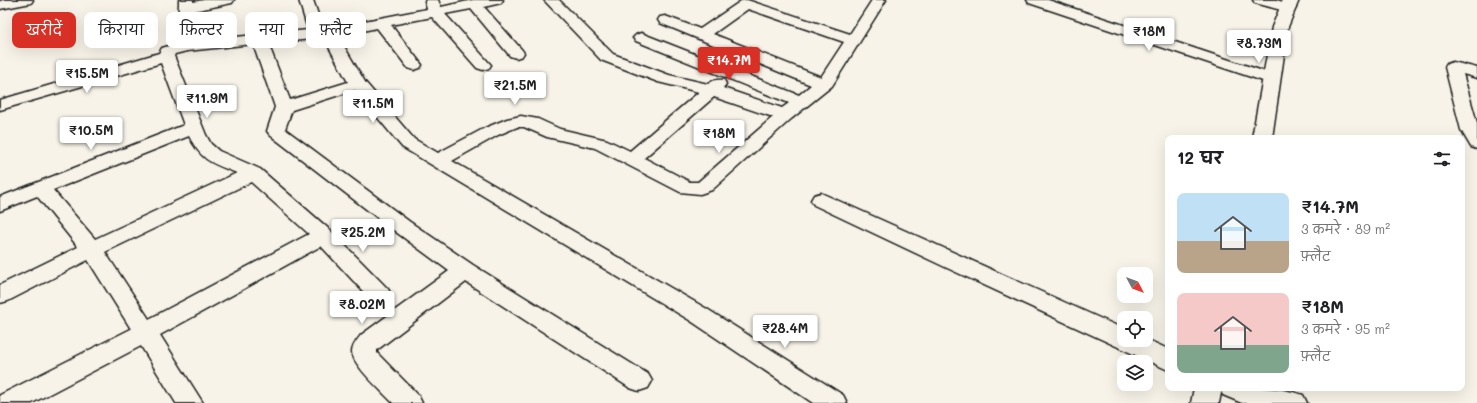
<!DOCTYPE html>
<html lang="hi">
<meta charset="utf-8">
<style>
body{margin:0;font-family:Mali,"Playpen Sans Deva",sans-serif;background:#f2f2f2;color:#202124;height:100vh;display:flex;flex-direction:column;font-size:15px;white-space:nowrap}
*{box-sizing:border-box;margin:0}
p{font-size:13px;color:#757577}
.icon{flex:none;width:22px;height:22px;fill:none;stroke:currentColor;stroke-width:2;stroke-linecap:round;stroke-linejoin:round}
.map{position:relative;flex:1;overflow:hidden}
.panel{position:absolute;left:1165px;top:135px;width:300px;height:256px;display:flex;flex-direction:column;background:#fff;border-radius:8px;box-shadow:0 4px 16px #0002}
.panel>*{flex:none}
.banner{position:absolute;left:12px;top:12px;width:380px;height:36px;display:flex;gap:8px}
.needle{width:26px;rotate:131deg}
.fabs{position:absolute;left:1117px;top:267px;display:grid;gap:8px}
.fabs a{display:grid;place-items:center;width:36px;height:36px;border-radius:8px;background:#fff;box-shadow:0 4px 16px #0002;font-size:20px}
.price{position:absolute;translate:-50% -34px;padding:0 9px;border-radius:4px;background:#fff;color:#222;font-size:13px;line-height:26px;filter:drop-shadow(0 1px 2px #0008)}
.price::after{content:'';position:absolute;left:50%;top:24px;width:12px;height:9px;margin-left:-6px;background:inherit;clip-path:polygon(0 0,100% 0,50% 100%)}
.price.on{background:#d93025;color:#fff}
ul{padding:0;list-style:none}
li{display:flex;align-items:center;gap:12px;height:100px;padding:0 12px}
li span{display:grid;place-items:center;flex:none;width:112px;height:80px;border-radius:8px;color:#555}
li>.icon{margin-inline-start:auto}
span .icon{width:48px;height:48px;fill:#fffc;stroke-width:1}
li b{font-size:17px}
h2{display:flex;justify-content:space-between;align-items:center;height:48px;padding:0 12px;font-size:17px}
.chip{padding:0 14px;border-radius:8px;background:#fff;box-shadow:0 4px 16px #0002;font-size:14px;line-height:36px}
.chip.on{background:#d93025;color:#fff}
.map>svg:first-child{display:block}
.lines{fill:none;stroke-linecap:round;stroke-linejoin:round}
.minor-casing{stroke:#1c1c1c;stroke-width:3}
.major-casing{stroke:#1c1c1c;stroke-width:3}
.minor{fill:#f7f3e8;fill-rule:evenodd}
.major{fill:#f7f3e8;fill-rule:evenodd}
</style>
<div class="map">
<svg width="1477" height="403" viewBox="0 0 1477 403">
<rect width="100%" height="100%" fill="#f7f3e8"/>
<filter id="ink" filterUnits="userSpaceOnUse"><feTurbulence type="fractalNoise" baseFrequency=".025" numOctaves="2"/><feDisplacementMap in="SourceGraphic" scale="8" xChannelSelector="R" yChannelSelector="G"/><feConvolveMatrix kernelMatrix="1 2 1 2 8 2 1 2 1" color-interpolation-filters="sRGB"/></filter>
<g filter="url(#ink)">
<g class="lines">
<defs>
<path id="minor" d="M4,0H33L31,3L0,9V1Z
M179,0H193V2L204,0H234L232,3L193,11L194,41L308,30L299,0H313L323,29L427,9L425,2L426,0H438L441,7L473,0H503L501,3L484,7L522,50L524,53L522,56L516,58L510,56L471,9L445,14L491,65L489,68L483,70L477,68L432,17L391,25L422,65L420,68L414,70L408,68L377,28L338,36L365,82L414,139L438,153L485,128L507,119L521,116L538,119L560,129L607,140L630,151L699,92L658,82L601,60L544,0H559L613,54L669,75L708,84C713,80 717,79 724,80L726,84L723,88L782,108L789,103L636,41L633,38L636,35L641,33L646,35L799,95L811,85L660,23L658,20L660,17L665,16L700,29L741,1L747,0L850,34L872,0H886L832,86L791,119L712,190L700,194L680,192L595,148L547,137L524,127H517L498,135L452,161L707,309L843,395L847,403H813L691,321L402,147L355,90L292,110L285,129L410,222L473,265L648,374L652,381L648,388L639,391L630,388L466,282L377,350V353L418,395L422,403H393C383,392 353,366 352,352C352,346 357,340 361,335L449,271L396,232L270,135L267,131L275,107L253,44L187,51L175,54L174,56L206,135L211,144L219,151L260,169L330,230L388,289L391,295L388,301L380,303L372,301L321,246L160,335L203,403H176L141,346L32,403H0V395L131,329L88,260L8,301L0,303V285L78,247L37,196L0,211V197L184,125L161,63L0,110V100L159,53L162,48L178,43ZM748,9L844,42L821,77L713,34ZM324,38L348,82L290,100L268,43ZM714,97L773,117L698,182H690L644,158ZM189,136C202,161 211,163 237,173L95,239L53,190ZM251,182L309,234L149,319L105,252Z
M1027,0H1048L1278,76L1280,79L1278,82L1272,84L1029,3Z
M1253,0H1276L1294,5L1296,8L1294,11L1289,12L1255,3Z
M1453,62L1477,68V78L1463,74L1477,123V149L1471,147L1461,130L1445,67L1447,64Z
M821,193L1124,329V340L1146,339L1168,349V370L945,267L814,205L811,200L814,195Z
M1219,388C1247,388 1276,386 1303,395L1307,403H1242L1223,395Z"/>
<path id="major" d="M1283,0H1299L1288,27L1272,138H1252L1272,27Z
M1194,388H1222L1219,403H1191Z"/>
</defs>
<use href="#minor" class="minor-casing"/>
<use href="#major" class="major-casing"/>
<use href="#minor" class="minor"/>
<use href="#major" class="major"/>
</g>
</g>
</svg>
<div class="fabs">
<a><svg class="needle" viewBox="-14 -14 28 28"><path d="M0-13l5 13h-10z" fill="#e53935"/><path d="M0 13l5-13h-10z" fill="#757577"/></svg></a>
<a><svg class="icon" aria-label="locate" viewBox="0 0 24 24"><circle cx="12" cy="12" r="6"/><path d="M12 2v4M12 18v4M2 12h4M18 12h4"/></svg></a>
<a><svg class="icon" aria-label="layers" viewBox="0 0 24 24"><path d="M12 4l9 5-9 5-9-5zM3 14l9 5 9-5"/></svg></a>
</div>
<b class="price" style="left:1149px;top:52px">₹18M</b>
<b class="price" style="left:1259px;top:64px">₹8.73M</b>
<b class="price on" style="left:729px;top:81px">₹14.7M</b>
<b class="price" style="left:87px;top:94px">₹15.5M</b>
<b class="price" style="left:515px;top:106px">₹21.5M</b>
<b class="price" style="left:207px;top:119px">₹11.9M</b>
<b class="price" style="left:373px;top:124px">₹11.5M</b>
<b class="price" style="left:91px;top:151px">₹10.5M</b>
<b class="price" style="left:719px;top:154px">₹18M</b>
<b class="price" style="left:363px;top:253px">₹25.2M</b>
<b class="price" style="left:362px;top:325px">₹8.02M</b>
<b class="price" style="left:785px;top:349px">₹28.4M</b>
<div class="banner">
<a class="chip on">खरीदें</a>
<a class="chip">किराया</a>
<a class="chip">फ़िल्टर</a>
<a class="chip">नया</a>
<a class="chip">फ़्लैट</a>
</div>
<section class="panel">
<h2>12 घर<svg class="icon" aria-label="filters" viewBox="0 0 24 24"><path d="M4 7h16M4 17h16"/><circle cx="9" cy="7" r="2"/><circle cx="15" cy="17" r="2"/></svg></h2>
<ul>
<li><span style="background:linear-gradient(#bfe0f5 60%,#b9a48a 0)"><svg class="icon" aria-label="home" viewBox="0 0 24 24"><path d="M3 11l9-7 9 7M6 9v11h12V9"/></svg></span><div><b>₹14.7M</b><p>3 कमरे · 89 m²</p><p>फ़्लैट</p></div></li>
<li><span style="background:linear-gradient(#f6c9c9 65%,#7fa58c 0)"><svg class="icon" aria-label="home" viewBox="0 0 24 24"><path d="M3 11l9-7 9 7M6 9v11h12V9"/></svg></span><div><b>₹18M</b><p>3 कमरे · 95 m²</p><p>फ़्लैट</p></div></li>
</ul>
</section>
</div>
